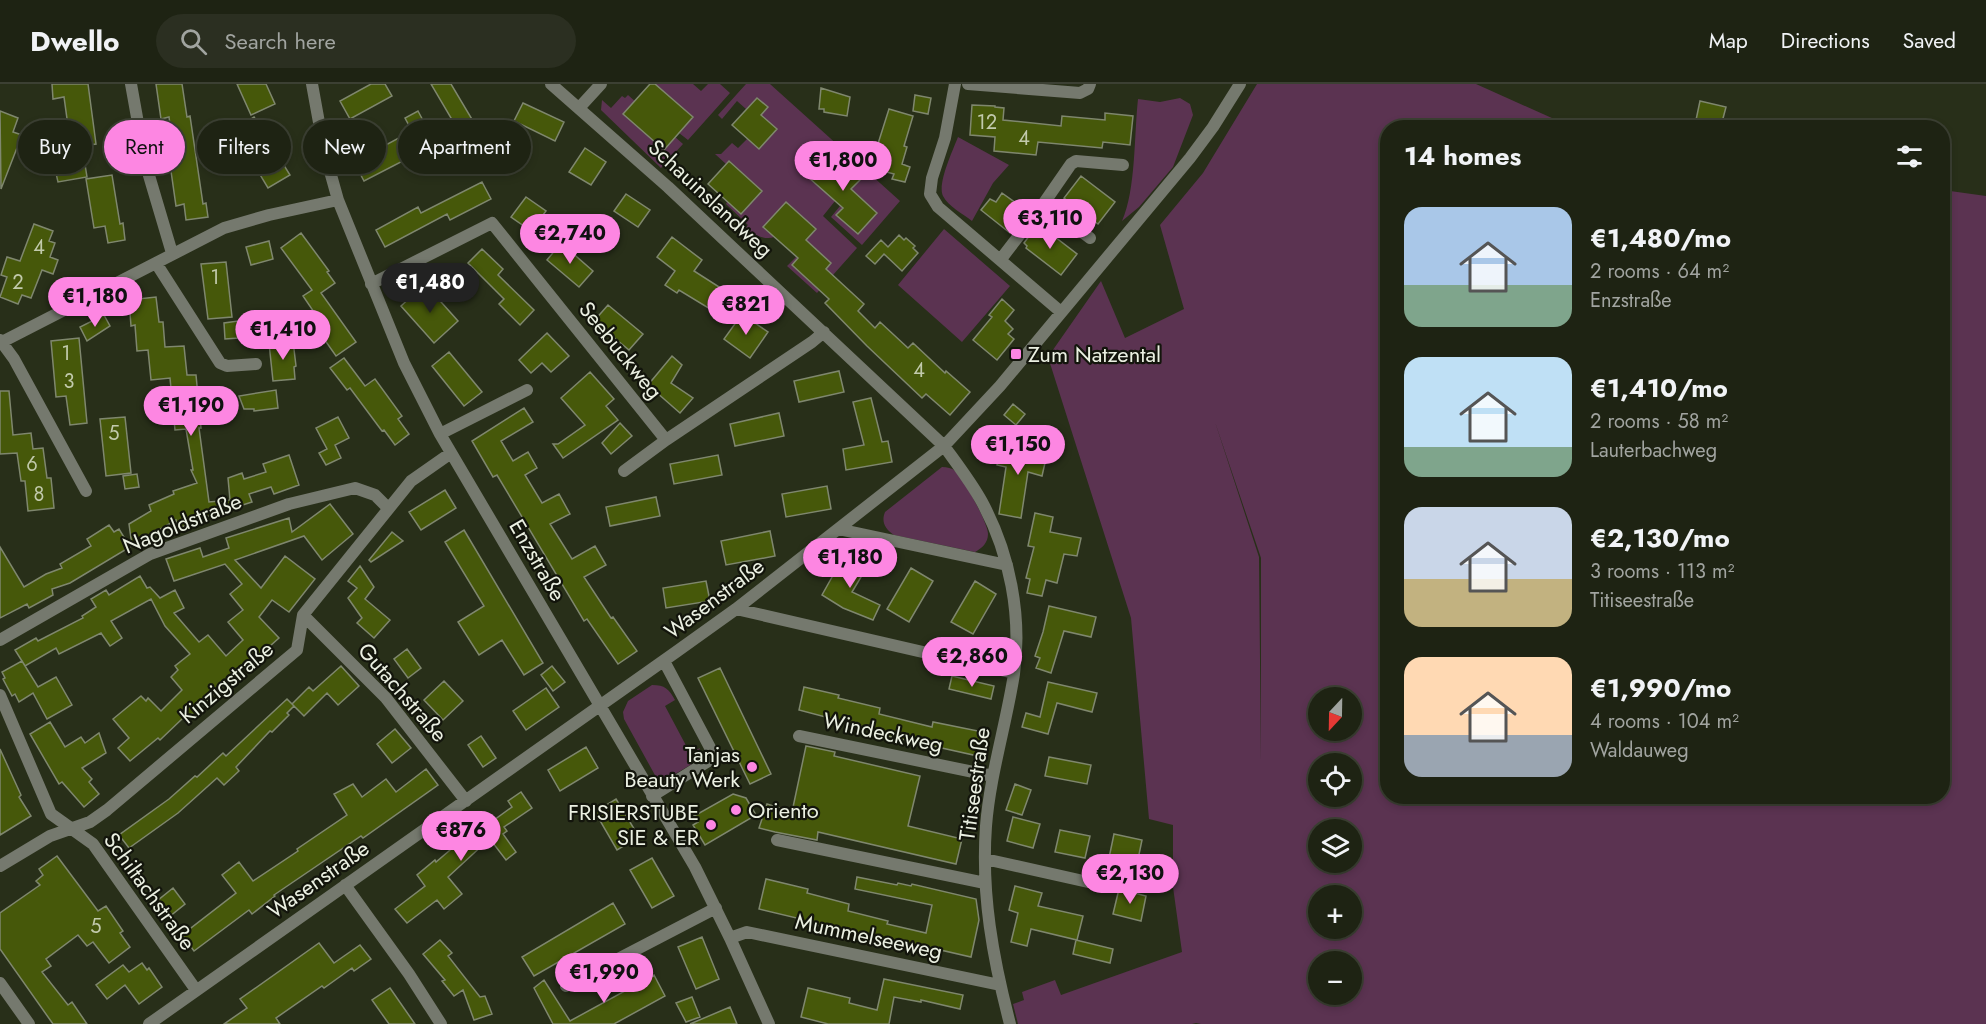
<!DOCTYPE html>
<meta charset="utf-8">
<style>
body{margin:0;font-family:Jost,sans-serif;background:#2b2f21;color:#f1f3f6;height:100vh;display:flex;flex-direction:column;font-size:22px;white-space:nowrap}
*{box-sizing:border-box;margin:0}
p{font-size:20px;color:#a1a4a0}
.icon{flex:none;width:33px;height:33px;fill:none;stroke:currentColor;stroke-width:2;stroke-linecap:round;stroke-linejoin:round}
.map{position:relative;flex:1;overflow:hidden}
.drawer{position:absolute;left:1380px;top:36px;width:570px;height:684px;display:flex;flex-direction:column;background:#1e2313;border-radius:24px;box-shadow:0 3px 9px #0003,0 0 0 2px #3c4033}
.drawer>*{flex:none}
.hud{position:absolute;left:18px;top:36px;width:570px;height:54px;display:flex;gap:12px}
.needle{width:39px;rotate:202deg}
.buttons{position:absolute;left:1308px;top:603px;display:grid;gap:12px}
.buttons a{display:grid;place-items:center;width:54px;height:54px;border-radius:50%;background:#1e2313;box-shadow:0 3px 9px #0003,0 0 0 2px #3c4033;font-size:30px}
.price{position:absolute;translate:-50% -51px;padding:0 14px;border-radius:21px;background:#fd86e2;color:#111;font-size:20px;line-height:39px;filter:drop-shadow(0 2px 3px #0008)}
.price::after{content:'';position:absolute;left:50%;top:36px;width:18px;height:14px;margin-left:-9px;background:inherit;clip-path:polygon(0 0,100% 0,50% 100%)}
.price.active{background:#222;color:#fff}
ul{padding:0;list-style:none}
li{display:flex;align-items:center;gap:18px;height:150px;padding:0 24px}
li span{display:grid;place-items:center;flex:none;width:168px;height:120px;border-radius:18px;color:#555}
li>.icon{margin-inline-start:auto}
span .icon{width:72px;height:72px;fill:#fffc;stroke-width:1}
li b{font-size:26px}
h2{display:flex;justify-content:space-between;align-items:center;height:72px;padding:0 24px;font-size:26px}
.tag{padding:0 21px;border-radius:27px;background:#1e2313;box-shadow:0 3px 9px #0003,0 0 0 2px #3c4033;font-size:21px;line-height:54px}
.tag.active{background:#fd86e2;color:#111}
header{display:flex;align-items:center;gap:36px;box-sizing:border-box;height:84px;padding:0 30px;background:#1e2313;border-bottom:2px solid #3c4033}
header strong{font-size:28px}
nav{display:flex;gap:33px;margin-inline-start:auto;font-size:21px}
.search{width:420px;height:54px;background:#2b2f21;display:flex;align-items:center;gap:15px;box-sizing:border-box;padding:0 21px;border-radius:33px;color:#a1a4a0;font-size:22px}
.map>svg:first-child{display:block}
.green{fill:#5b3351;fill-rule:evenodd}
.building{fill:#46580a;stroke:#7f876e;stroke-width:1.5}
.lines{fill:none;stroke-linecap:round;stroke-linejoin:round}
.street{stroke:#75796e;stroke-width:12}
.poi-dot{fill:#fd86e2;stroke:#13150c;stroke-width:2}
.labels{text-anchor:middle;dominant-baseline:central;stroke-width:4.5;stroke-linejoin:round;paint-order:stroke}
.number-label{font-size:20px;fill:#c2caac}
.street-label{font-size:22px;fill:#ebf0e2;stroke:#13150c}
.poi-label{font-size:22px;fill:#ebf0e2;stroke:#13150c;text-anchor:start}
</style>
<header>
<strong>Dwello</strong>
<div class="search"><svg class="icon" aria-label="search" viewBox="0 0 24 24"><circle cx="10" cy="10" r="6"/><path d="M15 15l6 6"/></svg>Search here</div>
<nav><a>Map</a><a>Directions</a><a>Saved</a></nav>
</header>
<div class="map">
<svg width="1986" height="940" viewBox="0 0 1986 940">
<rect width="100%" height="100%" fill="#282f19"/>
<path class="green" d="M655,0H693L701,7L708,0H720L730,9L688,56L679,49Z
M746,0H770L900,117L862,161L831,133L840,122L843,124L837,131L858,150L877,129L857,110L850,107L860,95L835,117L823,132L857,164L817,209L787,182L796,173L798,174L792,181L812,200L831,179L812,161L805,158L816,145L786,118L764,143L774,153C765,157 753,149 742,147L748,141L726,120L727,118L741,130L762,107L730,77L726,80L715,70H721L732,59L738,64L747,55L759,65L777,45L761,31L768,23L757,14L746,25L737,17L722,35L718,31Z
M1257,0H1476L1572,43L1388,44V712H1942L1943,106L1986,112V940H1201L1196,939L1192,940H1018L1013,920L1024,916L1022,908L1055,896L1061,911L1182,868L1173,803V741L1149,735L1131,534L1048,273L1101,197L1125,254L1184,225L1160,141L1203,89ZM1215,338L1261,474V678L1259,473ZM1318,614H1352V646H1318ZM1318,680H1352V712H1318ZM1318,746H1352V778H1318ZM1318,812H1352V844H1318ZM1318,878H1352V910H1318Z
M628,11L683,60L661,84L601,26L602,16L611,24L622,12L625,14Z
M1180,14L1190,20L1193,31L1173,83L1139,123L1122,137C1136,106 1134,51 1138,15L1160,18Z
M958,53L1009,81L993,99L972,137C963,130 948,122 943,112C937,100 953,66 958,53Z
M944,145L1010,202L962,258L898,201Z
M942,383C947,383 952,384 955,387C964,395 988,439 988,450C988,459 982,464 975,468L894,451C885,445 881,438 885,428Z
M652,601C665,601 669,605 675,616L665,622L690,669L700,664L692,680L665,696L656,693L624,635L623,628L628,617Z"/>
<path class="building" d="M52,0H88L96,60L82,62L87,93L58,98L51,68L71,64L64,13L53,15Z
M156,0H182L187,33L190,32L203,120L206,119L208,133L186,136L184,120L176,122L169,73L177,72L174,49H171L169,33L161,35Z
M237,0H266L275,20L251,31Z
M371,0H385L392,12L350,35L340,17Z
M431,0H451L476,42L461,51Z
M650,0H655L693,33L664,66L623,30Z
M821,4L850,13L847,32L824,28V25H819Z
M915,11L931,14L928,30L913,27Z
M757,14L768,23L761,31L777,45L759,65L732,41Z
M1700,17L1726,23L1721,42L1696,36Z
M523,19L564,38L555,57L514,37Z
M972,21L995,22V23L1004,24L1003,36L1061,42L1062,32L1105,36V29L1133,32L1130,61L1103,58L1102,64L1038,58L1036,71L994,67L995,53L970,51Z
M889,25L913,32L904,62L907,63L902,80L910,83L905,98L892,95L894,90L879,86L883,73L877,71L878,66H876Z
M0,27L18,34L13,48L22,51L1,105Z
M418,27L444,76L431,83L422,67L364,97L354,78L412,47L405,34Z
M254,33L290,91L268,104L244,64L249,62L237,44Z
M585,64L606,78L591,101L569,88Z
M831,68L861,95L851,105L877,129L858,150L836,131L843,124L808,93Z
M729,77L762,107L741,130L708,100Z
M112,91L120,140L123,139L125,156L108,159L105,142L94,144L86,95Z
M1081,92L1115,118L1098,140L1064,114Z
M482,98L491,115L450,136L447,130L385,163L376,146L418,123L421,129Z
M1002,109L1027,127L1010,149L981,126L990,115L996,118Z
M626,110L650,126L638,143L614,127Z
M526,113L546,127L531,147L511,133Z
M786,118L816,145L806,156L831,179L826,185L864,220L858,227L875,244L880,238L908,264L913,259L945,289L946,287L970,308L950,331L926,310L922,314L867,262L825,219L829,215L792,181L798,174L763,143Z
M34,140L53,147L49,157L55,159L50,173L58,176L53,190L42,186L31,214L22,211L18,220L0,213L7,193L1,191L7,173L20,177Z
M1038,140L1039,147L1042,143L1077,170L1061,191L1026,164L1027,162L1024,159Z
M301,149L329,187L327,188L335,199L321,209L356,258L336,272L310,235L316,231L303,212L312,206L281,164Z
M899,151L904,156L906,154L915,162L913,164L918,169L902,187L884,170L875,180L866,172L881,156L888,163Z
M672,153L702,176L694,187L727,208L715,228L679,206L677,209L665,201L675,187L657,173Z
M269,157L273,175L251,181L246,163Z
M561,159L593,187L579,203L547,176Z
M482,165L503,185L498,191L534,226L520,241L499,220L504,215L468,179Z
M226,178L232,233L208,235L201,180Z
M425,200L458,237L434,259L401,222Z
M156,213L159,238H163L165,263L184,262L187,291H196L201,344H199L209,418L230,416L228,394L242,389L244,395L266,388L263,380L289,371L299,401L274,410L271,403L249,410L252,418L202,434L203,436L178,444L176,436L132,462L129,440L151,427L149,421L174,410L173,407L197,399L191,386H193L186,345L175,346L170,294L151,296L148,266L137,267L135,241L131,242L129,216Z
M1002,215L1014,226L1005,237L1013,245L1008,250L1014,255L997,276L973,256L992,233L989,231Z
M608,221L643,250L629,266L594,237Z
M742,230L768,248L750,274L724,255Z
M104,231L110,242L87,257L80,243Z
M238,237L239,254L225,255L224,239Z
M547,249L569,272L551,288L542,279L531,289L519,276Z
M79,254L87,339L70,341L66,312L56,313L51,257Z
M293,257L296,282L294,283L295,295L273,297L269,259Z
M449,268L482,308L464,322L432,282Z
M672,272L682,281L671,299L693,314L680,329L648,301Z
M344,274L365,302L375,295L402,332L398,335L409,350L395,361L384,346L382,347L350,304L347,306L330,284Z
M839,287L844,308L799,318L794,297Z
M590,288L614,315L606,322L618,336L563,374L553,360H558L585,341L561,314Z
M276,306L278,324L254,327V325H244L239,312Z
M0,307H9L13,351L31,349L33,365L43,364L47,394H51L54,424L28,427L25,397H21L17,369L0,370Z
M871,314L882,358L888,357L892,378L846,386L843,365L864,361L853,318Z
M1013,320L1025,330L1016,341L1004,331Z
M524,324L533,338L501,357L513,377L528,368L537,384L525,391L542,419L559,410L570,430L550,440L572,475L595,462L606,481L584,493L611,534L613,533L637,567L618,580L587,535L584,537L497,391L493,393L472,357Z
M779,329L784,352L735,362L730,340Z
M125,333L131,389L106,392L100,335Z
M338,333L349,354L335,361L341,374L326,381L319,369L327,365L316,344Z
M620,339L632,352L611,370L602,359Z
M1003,358L1047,370L1042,392L1028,388L1021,434L999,430L1006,383L997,381Z
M718,371L722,391L674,400L670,380Z
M137,390L139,403L125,405L123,392Z
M827,402L831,425L786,433L782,410Z
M445,406L456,424L421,446L409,428Z
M656,413L660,432L610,442L606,423Z
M330,420L353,450L322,476L304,452L235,476L261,504L285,472L315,495L289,528L272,516L259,533L279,554L244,585L242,584L201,622L203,623L194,632L192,630L185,636L183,634L160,656L158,654L130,677L118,664L129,654L113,635L141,612L146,617L148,614L161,627L182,606L171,593L178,586L175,582L190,570L165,542L151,515L111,537L122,554L110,562L101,549L59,570L56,564L25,582L22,577L38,603L56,593L72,621L47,635L33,609L19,618L15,610L12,612L3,595L5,594L2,588L22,577L15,566L36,554L38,557L83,534L82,532L96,523L91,515L106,506L109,511L140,492L147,504L150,503L160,514L175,506L184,524L174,529L199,558L208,551L226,572L243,556L228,538L243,526L230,510L242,500L225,480L174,497L166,475L200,464L203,473L229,464L226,454L289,434L292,448Z
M1035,429L1053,433L1050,448L1081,454L1077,472L1064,470L1057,499L1046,496L1042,512L1027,509L1030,495L1026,494L1034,463L1028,462Z
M109,441L114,448L119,445L130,463L70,499L52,505L53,511L29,524L27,520L0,534V463L24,503L46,490L62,484L60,480L91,462L87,455Z
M464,446L543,579L524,591L502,556L479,571L458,538L484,522L445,458Z
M770,447L775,472L726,481L721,457Z
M392,448L403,457L371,478L369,476Z
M845,470L867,483L852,508L880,521L873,536L843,524L822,511Z
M360,482L374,503L365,515L390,536L374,554L357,539L362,534L348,514L357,504L348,497Z
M911,484L933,497L909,538L887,525Z
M706,497L710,517L666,524L663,504Z
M975,497L996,510L973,550L951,538Z
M1049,522L1096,533L1091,553L1064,547L1051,589L1036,584L1040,574L1035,572L1043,548Z
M407,565L421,584L408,594L394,575Z
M341,582L359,602L338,621L327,609L304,632L292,620L309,603L313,607Z
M552,582L565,598L553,607L541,591Z
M720,584L771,690L750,700L698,594Z
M952,592L994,602L991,615L949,605Z
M444,597L463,617L443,636L424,616Z
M1048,598L1097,609L1092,628L1057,619L1048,650L1022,643L1026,629L1040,633Z
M804,603L839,611L838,614L880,624L879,630L932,643L933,638L983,648L978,672L874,649L875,646L799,626Z
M546,604L559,623L526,646L513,627Z
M287,615L294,622L287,629L289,631L272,648L270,647L236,683L239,687L224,701L217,694L178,729L129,764L119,751L169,715L195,692L197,693L223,669L226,672Z
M50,638L65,663L81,653L85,659L99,649L106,669L82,684L92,695L89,698L99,710L84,723L62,698L59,700L30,650Z
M395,645L411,664L392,679L377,660Z
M481,652L496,674L483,683L468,661Z
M806,662L835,668L834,672L920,692L908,742L962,755L956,780L818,748L817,756L775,748L759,744L767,720L792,728Z
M586,663L598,684L560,707L548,686Z
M0,665L21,711L19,713L31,732L0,751Z
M1049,673L1091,681L1087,700L1045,692Z
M426,685L438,701L363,754L361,752L274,811L275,812L252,830L249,826L194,867L182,851L236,809L222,791L239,778L253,797L298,767L297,765L347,731L334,710L353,700L362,713L386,695L396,708Z
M1015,700L1031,706L1022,731L1006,726Z
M521,708L532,724L504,743L507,747L503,750L516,768L506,776L493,759L489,762L486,758L448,793L462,810L444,825L437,816L407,839L395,825L425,802L417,791L435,776L436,778L463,755L465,757L512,723L508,717Z
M733,710L746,714L756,731L705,761L693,741L698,738L694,732Z
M616,715L639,753L617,766L595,728Z
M1013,733L1040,740L1033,764L1007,757Z
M1060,746L1090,752L1085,774L1055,768Z
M1114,750L1142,756L1137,780L1109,774Z
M57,772L98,827L106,822L123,847L120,849L130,863L109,879L93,858L87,862L78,851L46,875L51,882L42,888L68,921L72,918L87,940H53L0,865V829L40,801L36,797L43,791L39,785Z
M652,774L674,812L652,824L630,786Z
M857,793L897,801L898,799L911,802L912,800L976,815L979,836L971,873L923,862L922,867L882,859L801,837V835L759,825L766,795L808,805L807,809L849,820L848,827L888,837L887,840L926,849L932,821L855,805Z
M1015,802L1042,809L1038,822L1083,832L1077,856L1031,845L1027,862L1011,858L1018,829L1009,826Z
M173,804L185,820L169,833L157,817Z
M1119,805L1146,812L1141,837L1113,830Z
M613,819L625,840L534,892L522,873Z
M702,853L719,895L696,905L678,863Z
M440,856L452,869L448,872L480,913L485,912L492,930L474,936L463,906L454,912L442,897L445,896L423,870Z
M1076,856L1113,865L1110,879L1073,870Z
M319,859L334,879L360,861L371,875L354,887L352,884L324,904L322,902L276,934L280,940H224L247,924L240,915Z
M142,879L147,886L149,884L162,903L139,920L125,901L107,915L96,901L123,881L129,888Z
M654,891L665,912L614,940H553L534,904L544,896L570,937Z
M884,895L963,911L960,925L921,916V918L894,913L889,940H828L801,933L808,904L850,914L849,919L877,926Z
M390,904L415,940H389L372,916Z
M692,913L700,933L686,938L676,919Z
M730,923L737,940H690Z"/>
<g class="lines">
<path class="street" d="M131,0L145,78L172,169
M312,0L324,66L338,116L404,279L440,350L695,783L730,854L769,940
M551,0L668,103L944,362C957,380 971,398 982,418C1010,470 1022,532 1014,590C1006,641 990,691 986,742C981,810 993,875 1010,940
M955,0L945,54L932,94L930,110L938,123L1061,228
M968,0L1080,9L1088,5L1090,0
M579,24L601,0
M1044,119L1071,80L1076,77L1123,81
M1001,175L1044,119L1090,154
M156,179L220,279L227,282L256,280
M371,200L492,139L666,356L812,258L824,248
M0,256L14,275L86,407
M0,259L224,144L269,131L338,116
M440,350L527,306
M624,387L666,356
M838,445L1007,481
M736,525L1014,589
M303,531L386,614L466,717
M0,556L150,470L289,420L355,404L375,411L388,424
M0,611L51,730L93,760L196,906
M799,652L993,692
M652,712L715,673L664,577
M777,756L985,799
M985,775L1088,798
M0,782L50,752L90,738L107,726L297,566L303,531L411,397L451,369
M345,801L409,890L441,940
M730,854L747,848L1000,901
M0,899L29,940
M566,902L716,824
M149,940L676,568L736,525L944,362L1000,302L1190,74L1213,43L1240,0"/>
</g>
<g class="poi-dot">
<rect x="1010" y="264" width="12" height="12" rx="3"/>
<circle cx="752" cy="683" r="6"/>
<circle cx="736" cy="726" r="6"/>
<circle cx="711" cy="741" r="6"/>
</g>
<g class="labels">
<g class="number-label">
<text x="987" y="38">12</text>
<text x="1024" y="54">4</text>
<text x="39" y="163">4</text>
<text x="215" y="193">1</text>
<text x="18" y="198">2</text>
<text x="66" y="269">1</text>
<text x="919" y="286">4</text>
<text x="69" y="297">3</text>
<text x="114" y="349">5</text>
<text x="32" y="380">6</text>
<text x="39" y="410">8</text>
<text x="96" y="842">5</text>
</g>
<g class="street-label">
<text transform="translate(711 114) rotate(43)">Schauinslandweg</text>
<text transform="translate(621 266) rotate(51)">Seebuckweg</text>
<text transform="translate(182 439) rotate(-22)">Nagoldstraße</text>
<text transform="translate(538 476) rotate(60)">Enzstraße</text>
<text transform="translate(714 514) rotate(-37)">Wasenstraße</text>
<text transform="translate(226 598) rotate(-40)">Kinzigstraße</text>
<text transform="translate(403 608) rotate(49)">Gutachstraße</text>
<text transform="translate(883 648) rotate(12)">Windeckweg</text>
<text transform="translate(974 700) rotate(-82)">Titiseestraße</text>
<text transform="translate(318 795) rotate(-35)">Wasenstraße</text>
<text transform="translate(150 807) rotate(54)">Schiltachstraße</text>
<text transform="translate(869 852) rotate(12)">Mummelseeweg</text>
</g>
<g class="poi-label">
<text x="1028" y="270">Zum Natzental</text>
<text x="740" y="670" text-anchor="end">Tanjas<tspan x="740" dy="25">Beauty Werk</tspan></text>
<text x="748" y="726">Oriento</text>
<text x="699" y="728" text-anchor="end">FRISIERSTUBE<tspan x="699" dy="25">SIE &amp; ER</tspan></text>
</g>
</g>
</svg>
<div class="buttons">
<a><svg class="needle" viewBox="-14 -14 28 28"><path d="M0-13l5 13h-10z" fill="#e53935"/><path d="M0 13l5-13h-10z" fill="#a1a4a0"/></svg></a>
<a><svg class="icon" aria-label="locate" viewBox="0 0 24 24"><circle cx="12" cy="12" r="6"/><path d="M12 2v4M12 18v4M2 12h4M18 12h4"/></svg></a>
<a><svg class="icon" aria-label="layers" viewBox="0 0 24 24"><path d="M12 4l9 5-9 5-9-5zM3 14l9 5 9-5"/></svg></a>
<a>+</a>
<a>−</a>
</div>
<b class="price" style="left:843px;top:108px">€1,800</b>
<b class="price" style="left:1050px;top:166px">€3,110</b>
<b class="price" style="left:570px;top:181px">€2,740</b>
<b class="price active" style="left:430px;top:230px">€1,480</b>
<b class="price" style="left:95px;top:244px">€1,180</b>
<b class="price" style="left:746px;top:252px">€821</b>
<b class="price" style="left:283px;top:277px">€1,410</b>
<b class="price" style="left:191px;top:353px">€1,190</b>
<b class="price" style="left:1018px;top:392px">€1,150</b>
<b class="price" style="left:850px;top:505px">€1,180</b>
<b class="price" style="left:972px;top:604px">€2,860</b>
<b class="price" style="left:461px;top:778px">€876</b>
<b class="price" style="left:1130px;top:821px">€2,130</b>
<b class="price" style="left:604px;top:920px">€1,990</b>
<div class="hud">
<a class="tag">Buy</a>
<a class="tag active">Rent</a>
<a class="tag">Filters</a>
<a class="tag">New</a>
<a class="tag">Apartment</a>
</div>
<section class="drawer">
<h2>14 homes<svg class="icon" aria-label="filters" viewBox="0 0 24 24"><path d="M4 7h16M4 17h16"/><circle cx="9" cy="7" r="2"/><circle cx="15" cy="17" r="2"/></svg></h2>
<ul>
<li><span style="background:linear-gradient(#a9c7e8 65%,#7fa58c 0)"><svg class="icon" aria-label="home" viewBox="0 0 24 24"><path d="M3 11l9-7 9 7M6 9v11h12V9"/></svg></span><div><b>€1,480/mo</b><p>2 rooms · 64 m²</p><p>Enzstraße</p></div></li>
<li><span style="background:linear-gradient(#bfe0f5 75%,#7fa58c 0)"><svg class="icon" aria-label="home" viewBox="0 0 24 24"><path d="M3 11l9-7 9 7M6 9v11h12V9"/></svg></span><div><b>€1,410/mo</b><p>2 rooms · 58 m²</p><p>Lauterbachweg</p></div></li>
<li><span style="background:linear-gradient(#c9d6e8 60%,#c2b280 0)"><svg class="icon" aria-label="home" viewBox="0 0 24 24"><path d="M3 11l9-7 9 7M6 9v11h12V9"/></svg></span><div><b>€2,130/mo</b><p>3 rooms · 113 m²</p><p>Titiseestraße</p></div></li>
<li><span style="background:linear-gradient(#ffd9b3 65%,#9aa5b1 0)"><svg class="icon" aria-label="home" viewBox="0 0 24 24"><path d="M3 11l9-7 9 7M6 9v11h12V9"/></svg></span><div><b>€1,990/mo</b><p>4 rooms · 104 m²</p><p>Waldauweg</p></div></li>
</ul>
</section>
</div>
